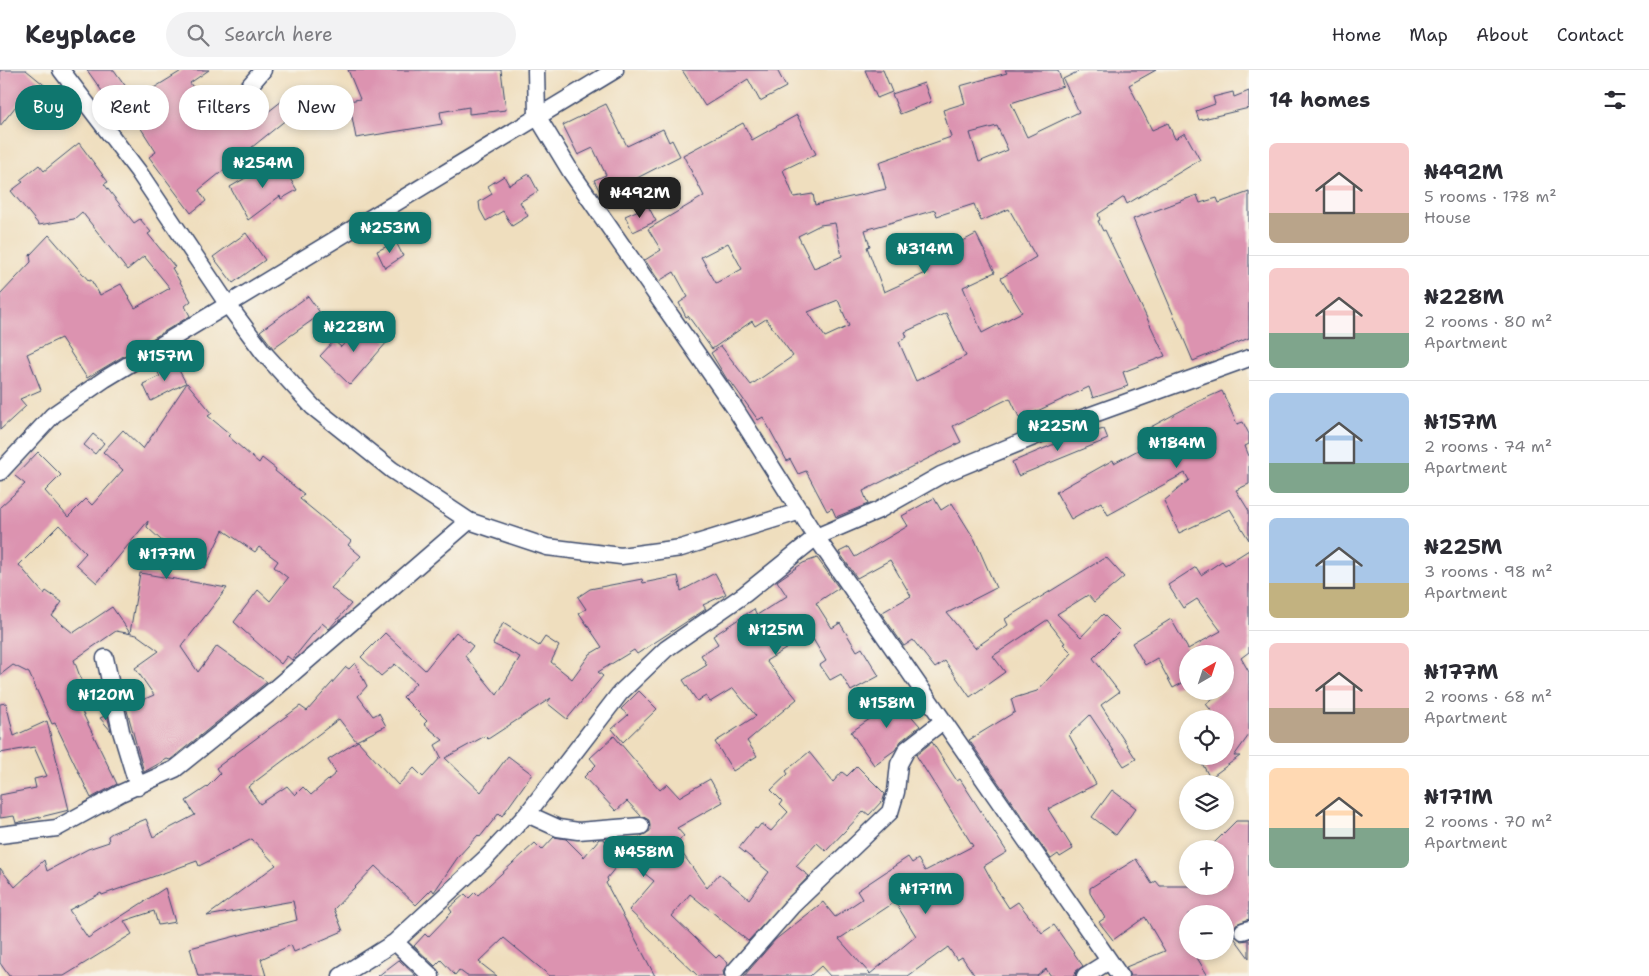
<!DOCTYPE html>
<meta charset="utf-8">
<style>
body{margin:0;font-family:"Shantell Sans",sans-serif;background:#f2f2f3;color:#2b2b33;height:100vh;display:flex;flex-direction:column;font-size:19px;white-space:nowrap}
*{box-sizing:border-box;margin:0}
p{font-size:16px;color:#7c7c81}
.icon{flex:none;width:28px;height:28px;fill:none;stroke:currentColor;stroke-width:2;stroke-linecap:round;stroke-linejoin:round}
.map{position:relative;flex:1;overflow:hidden}
.details{display:flex;flex-direction:column;background:#fff;width:400px}
.details>*{flex:none}
.hud{position:absolute;left:15px;top:15px;width:475px;height:45px;display:flex;gap:10px}
.needle{width:32px;rotate:39deg}
.fabs{position:absolute;left:1179px;top:575px;display:grid;gap:10px}
.fabs a{display:grid;place-items:center;width:55px;height:55px;border-radius:50%;background:#fff;box-shadow:0 2px 8px #0003;font-size:25px}
.price{position:absolute;translate:-50% -42px;padding:0 11px;border-radius:10px;background:#0f766e;color:#fff;font-size:16px;line-height:32px;filter:drop-shadow(0 1px 2px #0008)}
.price::after{content:'';position:absolute;left:50%;top:30px;width:15px;height:11px;margin-left:-8px;background:inherit;clip-path:polygon(0 0,100% 0,50% 100%)}
.price.current{background:#222;color:#fff}
ul{padding:0;list-style:none}
li{display:flex;align-items:center;gap:15px;height:125px;padding:0 20px}
li+li{border-top:1px solid #e1e1e2}
li span{display:grid;place-items:center;flex:none;width:140px;height:100px;border-radius:8px;color:#555}
li>.icon{margin-inline-start:auto}
span .icon{width:60px;height:60px;fill:#fffc;stroke-width:1}
li b{font-size:21px}
h2{display:flex;justify-content:space-between;align-items:center;height:60px;padding:0 20px;font-size:21px}
.chip{padding:0 18px;border-radius:22px;background:#fff;box-shadow:0 2px 8px #0003;font-size:18px;line-height:45px}
.chip.current{background:#0f766e;color:#fff}
header{display:flex;align-items:center;gap:30px;box-sizing:border-box;height:70px;padding:0 25px;background:#fff;border-bottom:1px solid #e1e1e2}
header strong{font-size:24px}
nav{display:flex;gap:28px;margin-inline-start:auto;font-size:18px}
.search{width:350px;height:45px;background:#f2f2f3;display:flex;align-items:center;gap:12px;box-sizing:border-box;padding:0 18px;border-radius:28px;color:#7c7c81;font-size:19px}
main{display:flex;flex:1;min-height:0}
.map>svg:first-child{display:block}
.building{fill:#dc93b0;fill-rule:evenodd}
.lines{fill:none;stroke-linecap:round;stroke-linejoin:round}
.street-casing{stroke:#3b496c;stroke-width:19}
.street{stroke:#fff;stroke-width:16}
</style>
<header>
<strong>Keyplace</strong>
<div class="search"><svg class="icon" aria-label="search" viewBox="0 0 24 24"><circle cx="10" cy="10" r="6"/><path d="M15 15l6 6"/></svg>Search here</div>
<nav><a>Home</a><a>Map</a><a>About</a><a>Contact</a></nav>
</header>
<main>
<div class="map">
<svg width="1249" height="906" viewBox="0 0 1249 906">
<rect width="100%" height="100%" fill="#f7f3e8"/>
<filter id="ink" filterUnits="userSpaceOnUse"><feTurbulence type="fractalNoise" baseFrequency=".02" numOctaves="2"/><feDisplacementMap in="SourceGraphic" scale="10" xChannelSelector="R" yChannelSelector="G"/><feConvolveMatrix kernelMatrix="1 2 1 2 8 2 1 2 1" color-interpolation-filters="sRGB"/></filter>
<filter id="wash" filterUnits="userSpaceOnUse"><feTurbulence type="fractalNoise" baseFrequency=".0096" numOctaves="4" result="noise"/><feDisplacementMap in="SourceGraphic" scale="20" xChannelSelector="R" yChannelSelector="G"/><feGaussianBlur stdDeviation="1.12" result="paint"/><feColorMatrix in="noise" values="0 0 0 0 0 0 0 0 0 0 0 0 0 0 0 0 0 1.4 0 .05"/><feComposite in="paint" operator="in"/></filter>
<g filter="url(#wash)">
<rect width="100%" height="100%" fill="#efdebe"/>
<g id="blocks">
<path class="building" d="M0,0H26L65,32L47,54L20,31L0,56Z
M87,0H114L134,28L116,41Z
M183,0H209L190,13L206,37L209,35L215,43L232,32L249,57L292,23L303,36L199,120L206,131L191,143L149,87L156,82L126,35Z
M348,0H501L506,40L469,44V37L440,42L442,54L356,68L349,31L360,29Z
M682,0H777L786,17L760,31L748,9L705,36Z
M865,0H883L892,22L877,28Z
M1005,0H1058L1063,16L1011,33L1027,67L1079,42L1063,9L1081,0H1156L1129,15L1152,60L1168,53L1175,69L1185,63L1200,90L1127,134L1124,127L1098,144L1100,150L1098,151L1103,161L1105,160L1165,286L1123,302L1128,316L1093,328L1089,317L1020,349L1010,328L953,356L961,372L863,421L868,434L836,447L832,438L827,441L806,401L798,404L790,389L787,391L763,347L758,350L731,312L728,311L711,283L721,276L751,315L793,286L766,249L755,256L752,251L712,279L688,246L686,247L679,233L688,227L674,202L659,211L645,190L661,180L648,159L704,126L683,85L743,53L752,70L797,45L816,84L783,100L794,127L813,124L815,135L886,119L879,92L951,67L943,40L965,33L960,16L1007,3ZM997,56L1008,80L979,92L970,63ZM974,134L981,151L1009,139L1036,187L1001,208L1022,242L982,263L963,217L995,202L976,164L924,192L928,202L884,222L867,177L870,176L865,160L935,140L937,146ZM835,153L842,186L814,198L798,166L820,155ZM728,173L742,199L716,213L701,187ZM838,230L849,256L825,267L808,242ZM946,243L966,286L916,311L899,272L907,267L905,262Z
M924,13L931,32L900,44L892,24Z
M1249,21V38L1199,50L1196,41L1215,34L1213,27L1233,22L1234,27Z
M606,34L627,76L663,59L669,72L672,70L680,86L602,126L594,110L606,105L593,78L578,85L563,55Z
M79,73L108,112L104,114L134,153L140,149L151,162L148,164L175,197L172,198L191,231L185,236L190,246L87,308L61,268L27,284L41,320L20,329L26,336L0,360V225L31,192L30,185L49,165L89,211L91,210L100,225L121,214L135,238L170,218L144,186L127,200L82,142L74,149L39,155L11,121L23,112L20,110L39,95L44,101Z
M278,89L297,120L281,129L280,126L248,150L230,117Z
M529,104L538,121L520,132L528,146L512,156L503,141L486,151L480,140L479,132L492,124L488,116L504,106L509,115Z
M1249,122V268L1193,291L1133,149L1197,125L1200,133L1217,128L1219,133Z
M648,136L656,151L633,162L625,146Z
M246,163L265,190L233,213L213,187Z
M396,172L403,186L385,198L377,181Z
M308,226L321,244L273,278L260,261Z
M365,252L387,272L350,315L320,286L334,271L341,277Z
M175,293L186,313L151,331L143,314L160,306L158,303Z
M187,313L212,343L208,346L230,364L228,366L259,393L262,388L276,399L275,401L304,424L300,429L351,471L348,475L361,486L331,518L351,534L329,559L322,553L292,590L287,586L281,594L234,552L258,520L270,531L288,508L274,497L278,491L259,477L255,482L223,460L205,498L176,484L147,457L148,451L97,513L76,494L86,483L59,455L19,495L44,524L46,521L62,532L52,546L73,563L112,537L130,563L140,503L227,518L181,577L198,602L217,576L267,612L170,690L167,689L144,702L126,637L154,625L135,598L159,581L137,565L116,561L74,590L83,615L72,621L117,714L91,728L55,653L52,654L29,603L13,595L0,605V437L25,414L15,406L38,382L61,405L45,421L68,447L86,429L92,435L123,400L103,382L123,360L143,379Z
M1222,321L1237,354L1243,352L1249,364V374L1245,376L1249,386V414L1236,420L1249,441V470L1230,439L1179,463L1164,431L1189,410L1185,403L1108,445L1101,432L1071,449L1056,422L1113,390L1114,393L1140,379L1138,375L1153,367L1149,358L1197,332Z
M1104,359L1108,369L1018,406L1012,392L1064,370Z
M93,364L104,373L95,384L84,375Z
M934,428L941,440L952,433L975,470L996,518L947,543L975,578L1008,555L1005,549L1106,487L1124,507L1094,532L1088,525L1057,544L1081,567L1103,544L1120,561L1093,588L1119,622L1101,635L1136,689L1124,696L1090,645L1069,665L1096,714L1048,739L1073,779L1060,787L1058,784L1051,789L969,670L1015,642L1011,629L1037,621L1072,583L1063,574L1065,573L1047,550L993,586L1005,602L970,627L945,591L935,598L913,570L904,576L881,543L911,526L890,490L857,508L839,482L849,477L855,487L908,456L902,446Z
M1249,480V582L1241,588L1249,602V665L1234,686H1240L1210,708L1198,686H1225V649H1218L1206,634L1222,621H1225V584H1188V610L1173,618L1157,588L1145,595L1132,573L1171,549L1188,579L1221,561L1197,529L1183,538L1168,515L1196,497L1201,505L1222,491L1225,495Z
M817,488L839,518L816,533L832,558L840,553L857,581L862,578L879,606L851,621L841,604L830,610L820,595L826,591L810,564L766,591L797,629L747,671L757,686L733,701L715,672L756,646L733,618L710,632L706,626L697,631L683,610L707,595L701,585L718,574L713,566L754,539L757,545L787,526L777,511L803,493Z
M715,503L726,524L703,535L706,539L637,584L634,580L598,602L603,606L567,649L547,633L551,628L488,669L485,666L445,688L481,722L508,686L532,704L502,746L499,743L480,767L478,765L458,787L434,822L432,819L416,835L375,796L334,839L343,861L294,882L291,875L261,889L266,906H198L190,878L297,850L293,831L207,846L276,795L252,769L199,796L197,791L102,825L101,823L69,840L88,868L165,818L175,852L158,855L154,841L124,851L132,864L64,906H9L0,893V798L15,817L44,790L47,801L88,779L109,772L108,766L112,763L146,749L153,767L195,745L186,731L207,717L220,704L216,698L300,636L307,641L346,597L349,599L355,593L367,616L358,626L373,646L379,643L386,656L356,671L339,649L248,717L260,734L287,716L295,725L303,717L311,725L336,703L328,690L358,671L398,715L414,698L423,707L441,687L435,675L443,670L424,654L427,651L403,627L416,613L395,594L381,606L361,587L385,563L425,600L456,562L473,576L465,586L497,625L520,587L493,574L503,553L539,576L545,567L559,576L551,592L572,609L590,584L602,577L579,543L586,539L578,527L590,519L642,509L643,513L678,506L681,521Z
M639,621L657,639L623,672L612,659L628,645L621,639Z
M910,621L916,629L906,640L920,656L901,671L895,680L874,695L851,662Z
M6,633L14,666L47,651L69,740L16,753L14,746L0,748V725L36,718L34,709L47,706L34,677L0,683V634Z
M107,645L111,661L100,648Z
M614,666L660,720L667,714L679,727L710,709L723,732L677,758L684,766L675,773L707,818L719,804L749,829L769,802L739,778L755,758L757,759L761,754L771,761L788,742L780,734L782,731L771,720L788,704L786,701L809,682L833,712L842,702L847,706L857,696L885,724L883,730L869,745L864,741L826,781L817,773L796,796L809,806L748,871L690,824L672,846L716,888L719,885L728,893L723,901L724,906H698L629,840L654,811L620,784L624,787L607,808L608,811L606,813L655,906H550L504,868L479,892L497,906H467L459,900L455,905L441,890L435,896L414,876L425,864L428,867L452,842L449,838L465,824L469,828L475,822L478,825L535,773L542,780L554,767L566,769L584,787L599,769H603L615,779L623,768L629,773L650,761L649,750L641,746L627,731L616,741L584,707L596,695L590,688Z
M932,672L957,711L960,709L1007,782L984,796L996,818L1009,838L1018,832L1042,863L1054,855L1083,896L1076,901L1075,906H1051L1046,899L1037,906H975L962,887L957,890L948,877L908,906H830L821,896L810,906H744L775,870L823,832L835,847L862,829L857,821L908,787L912,793L918,789L925,801L973,776L916,685ZM895,832L916,866L870,904L839,869Z
M1112,720L1136,738L1116,765L1092,747Z
M1236,751H1249V849L1236,854L1233,864L1241,871L1249,870V888L1225,855V844H1188V881H1193L1208,906H1130L1126,897L1165,881L1145,847L1113,870L1099,852L1105,848L1090,823V818L1136,789L1152,814L1156,811L1160,816H1225V779H1208Z
M399,890L416,906H378Z"/>
</g>
</g>
<g filter="url(#ink)">
<use href="#blocks" fill-opacity="0" stroke="#3b496c" stroke-width="1"/>
<g class="lines">
<defs>
<path id="street" d="M61,0L138,101L228,235L263,282L313,337L392,400L469,451L547,477L621,486L681,478L801,441
M536,0L537,46L571,102L734,337L816,467L1120,906
M240,27L263,0
M0,402L53,345L105,309L615,0
M105,588L121,661L138,717
M527,744L558,758L578,761L641,756
M0,765L57,758L121,723L175,699L271,622L469,451
M1243,861L1249,859
M395,872L431,906
M733,903L792,836L890,742L896,722L899,694L907,679L943,651
M341,906L395,872L487,787L527,744L620,623L666,579L745,524L816,467L879,440L941,405L1058,357L1249,288
M1085,906L1109,891"/>
</defs>
<use href="#street" class="street-casing"/>
<use href="#street" class="street"/>
</g>
</g>
</svg>
<div class="fabs">
<a><svg class="needle" viewBox="-14 -14 28 28"><path d="M0-13l5 13h-10z" fill="#e53935"/><path d="M0 13l5-13h-10z" fill="#7c7c81"/></svg></a>
<a><svg class="icon" aria-label="locate" viewBox="0 0 24 24"><circle cx="12" cy="12" r="6"/><path d="M12 2v4M12 18v4M2 12h4M18 12h4"/></svg></a>
<a><svg class="icon" aria-label="layers" viewBox="0 0 24 24"><path d="M12 4l9 5-9 5-9-5zM3 14l9 5 9-5"/></svg></a>
<a>+</a>
<a>−</a>
</div>
<b class="price" style="left:263px;top:119px">₦254M</b>
<b class="price current" style="left:640px;top:149px">₦492M</b>
<b class="price" style="left:390px;top:184px">₦253M</b>
<b class="price" style="left:925px;top:205px">₦314M</b>
<b class="price" style="left:354px;top:283px">₦228M</b>
<b class="price" style="left:165px;top:312px">₦157M</b>
<b class="price" style="left:1058px;top:382px">₦225M</b>
<b class="price" style="left:1177px;top:399px">₦184M</b>
<b class="price" style="left:167px;top:510px">₦177M</b>
<b class="price" style="left:776px;top:586px">₦125M</b>
<b class="price" style="left:106px;top:651px">₦120M</b>
<b class="price" style="left:887px;top:659px">₦158M</b>
<b class="price" style="left:644px;top:808px">₦458M</b>
<b class="price" style="left:926px;top:845px">₦171M</b>
<div class="hud">
<a class="chip current">Buy</a>
<a class="chip">Rent</a>
<a class="chip">Filters</a>
<a class="chip">New</a>
</div>
</div>
<section class="details">
<h2>14 homes<svg class="icon" aria-label="filters" viewBox="0 0 24 24"><path d="M4 7h16M4 17h16"/><circle cx="9" cy="7" r="2"/><circle cx="15" cy="17" r="2"/></svg></h2>
<ul>
<li><span style="background:linear-gradient(#f6c9c9 70%,#b9a48a 0)"><svg class="icon" aria-label="home" viewBox="0 0 24 24"><path d="M3 11l9-7 9 7M6 9v11h12V9"/></svg></span><div><b>₦492M</b><p>5 rooms · 178 m²</p><p>House</p></div></li>
<li><span style="background:linear-gradient(#f6c9c9 65%,#7fa58c 0)"><svg class="icon" aria-label="home" viewBox="0 0 24 24"><path d="M3 11l9-7 9 7M6 9v11h12V9"/></svg></span><div><b>₦228M</b><p>2 rooms · 80 m²</p><p>Apartment</p></div></li>
<li><span style="background:linear-gradient(#a9c7e8 70%,#7fa58c 0)"><svg class="icon" aria-label="home" viewBox="0 0 24 24"><path d="M3 11l9-7 9 7M6 9v11h12V9"/></svg></span><div><b>₦157M</b><p>2 rooms · 74 m²</p><p>Apartment</p></div></li>
<li><span style="background:linear-gradient(#a9c7e8 65%,#c2b280 0)"><svg class="icon" aria-label="home" viewBox="0 0 24 24"><path d="M3 11l9-7 9 7M6 9v11h12V9"/></svg></span><div><b>₦225M</b><p>3 rooms · 98 m²</p><p>Apartment</p></div></li>
<li><span style="background:linear-gradient(#f6c9c9 65%,#b9a48a 0)"><svg class="icon" aria-label="home" viewBox="0 0 24 24"><path d="M3 11l9-7 9 7M6 9v11h12V9"/></svg></span><div><b>₦177M</b><p>2 rooms · 68 m²</p><p>Apartment</p></div></li>
<li><span style="background:linear-gradient(#ffd9b3 60%,#7fa58c 0)"><svg class="icon" aria-label="home" viewBox="0 0 24 24"><path d="M3 11l9-7 9 7M6 9v11h12V9"/></svg></span><div><b>₦171M</b><p>2 rooms · 70 m²</p><p>Apartment</p></div></li>
</ul>
</section>
</main>
